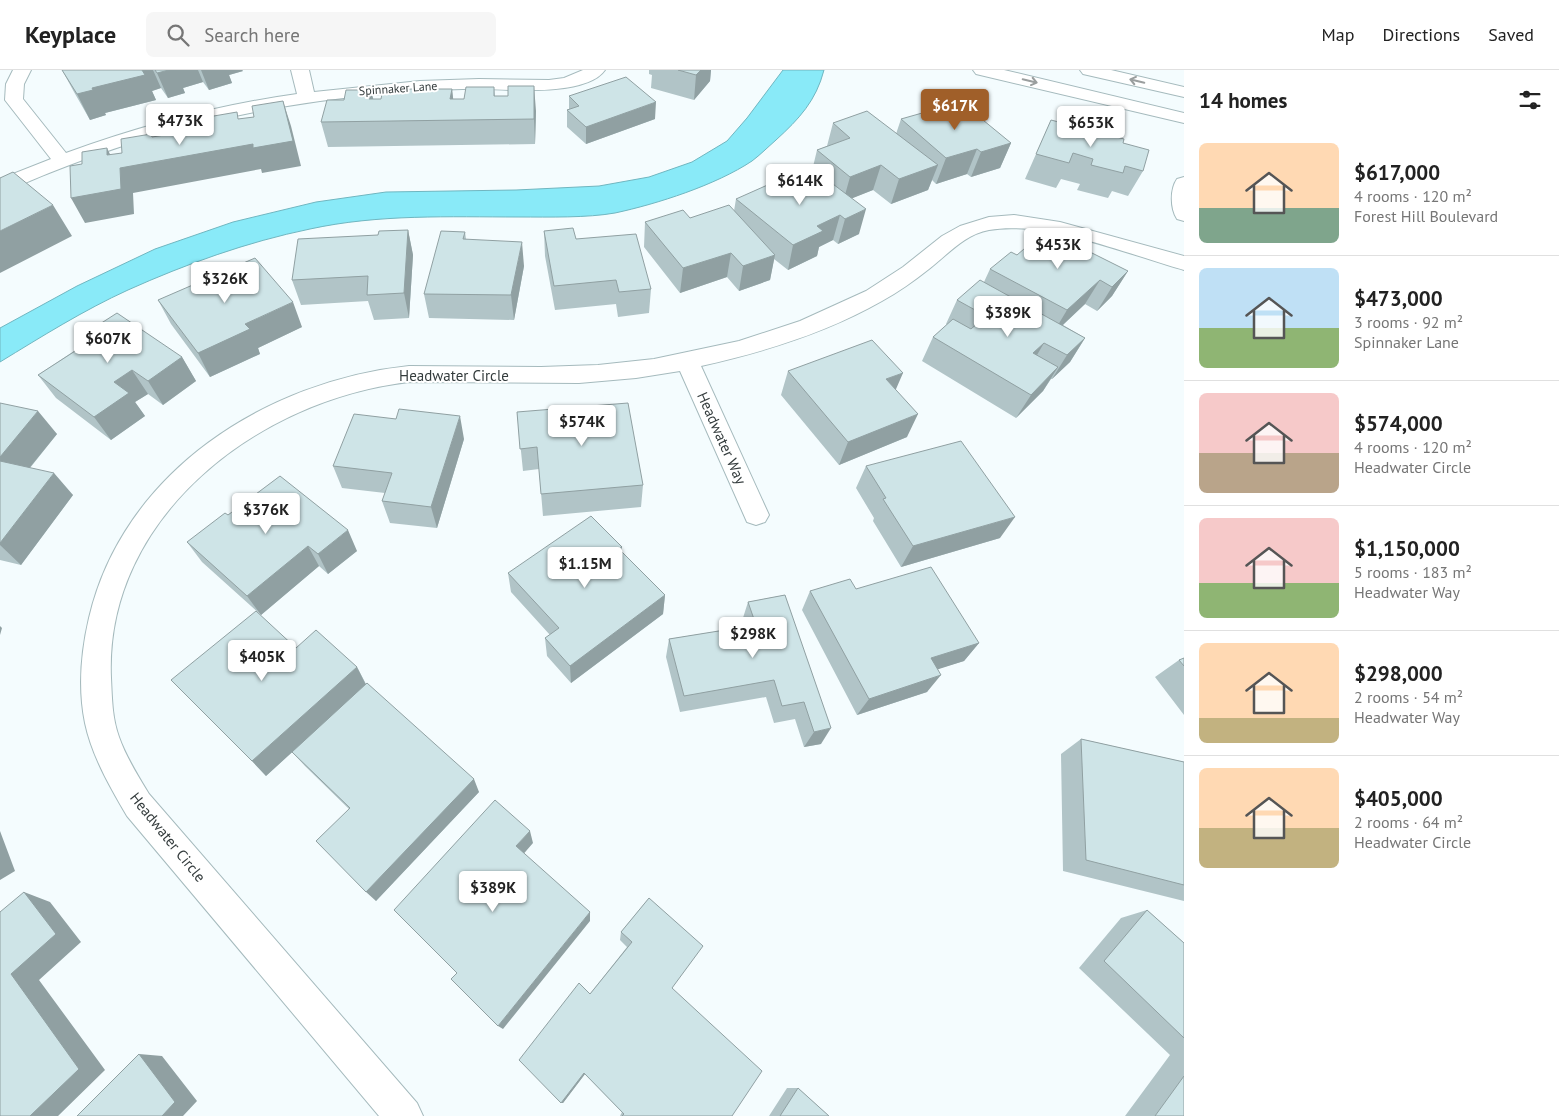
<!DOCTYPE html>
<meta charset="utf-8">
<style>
body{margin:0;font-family:"PT Sans",sans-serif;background:#f6f6f6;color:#222;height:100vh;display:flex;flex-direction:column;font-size:19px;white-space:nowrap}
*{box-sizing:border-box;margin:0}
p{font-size:16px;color:#767676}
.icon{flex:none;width:28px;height:28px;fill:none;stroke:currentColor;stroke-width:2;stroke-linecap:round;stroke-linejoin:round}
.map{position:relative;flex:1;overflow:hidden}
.details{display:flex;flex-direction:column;background:#fff;width:375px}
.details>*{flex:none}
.price{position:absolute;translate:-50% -42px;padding:0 11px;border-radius:5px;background:#fff;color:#222;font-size:16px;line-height:32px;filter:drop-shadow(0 1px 2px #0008)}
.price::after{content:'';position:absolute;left:50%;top:30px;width:15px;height:11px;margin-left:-8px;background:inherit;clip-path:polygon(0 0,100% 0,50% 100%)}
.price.selected{background:#a05f29;color:#fff}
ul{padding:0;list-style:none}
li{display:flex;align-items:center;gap:15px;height:125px;padding:0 15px}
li+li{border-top:1px solid #e0e0e0}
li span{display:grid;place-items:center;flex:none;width:140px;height:100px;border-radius:8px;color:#555}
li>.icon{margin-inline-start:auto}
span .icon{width:60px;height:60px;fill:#fffc;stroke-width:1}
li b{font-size:21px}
h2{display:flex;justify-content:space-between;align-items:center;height:60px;padding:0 15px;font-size:21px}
header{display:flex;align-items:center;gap:30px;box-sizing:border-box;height:70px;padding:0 25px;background:#fff;border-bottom:1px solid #e0e0e0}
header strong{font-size:24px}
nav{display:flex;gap:28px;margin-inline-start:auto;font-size:18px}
.search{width:350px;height:45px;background:#f6f6f6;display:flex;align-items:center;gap:12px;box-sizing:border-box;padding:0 18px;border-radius:8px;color:#767676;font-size:19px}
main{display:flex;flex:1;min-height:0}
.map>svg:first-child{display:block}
.water{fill:#89eaf8;stroke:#70b6c0}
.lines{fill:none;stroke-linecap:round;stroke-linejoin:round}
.minor-casing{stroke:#a5babd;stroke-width:2}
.major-casing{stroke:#a5babd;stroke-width:2}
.minor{fill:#fff;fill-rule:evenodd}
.major{fill:#fff;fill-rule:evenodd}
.wall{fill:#b1c4c7}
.shaded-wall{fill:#90a0a2}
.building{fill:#cee4e7;stroke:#90a0a2}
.oneway{stroke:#9a9e9e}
.labels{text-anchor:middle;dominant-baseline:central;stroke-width:4;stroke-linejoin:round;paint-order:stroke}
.far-street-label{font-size:12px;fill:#343c3d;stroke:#fff}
.street-label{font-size:15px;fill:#343c3d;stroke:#fff}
</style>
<header>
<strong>Keyplace</strong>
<div class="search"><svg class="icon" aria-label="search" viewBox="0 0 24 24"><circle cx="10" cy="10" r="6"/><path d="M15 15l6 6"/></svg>Search here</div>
<nav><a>Map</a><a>Directions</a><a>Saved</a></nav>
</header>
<main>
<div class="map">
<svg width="1184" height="1046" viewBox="0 0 1184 1046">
<rect width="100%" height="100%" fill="#f4fcfe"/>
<path class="water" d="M783,0H824C816,31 799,49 776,70C768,77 760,85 752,91C716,115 657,134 615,143C587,148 549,147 519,147C449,147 379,144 310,159C247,172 186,194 128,220C84,240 41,267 0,292V258L77,216L155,179L233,152L316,132L386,122L516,120L599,116L649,107L692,92L727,71L747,48Z"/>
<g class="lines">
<defs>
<path id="minor" d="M13,0H31L24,14L23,29L66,83C140,56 218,35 297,24L291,0H309L314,22L420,11L479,9L549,10L564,8L583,0H605C587,26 513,20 485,19C455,18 424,21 394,23C306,30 219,46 135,72C106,81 77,92 49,103C33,109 17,118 0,122V109L51,89L5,30L6,14Z
M1184,107V151L1177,149C1170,138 1170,119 1177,109Z
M1014,145L1060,152L1184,186V200C1127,184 1046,150 989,160C965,164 947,185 929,199C914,211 898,222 882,231C826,263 764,282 701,296L769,445L765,452L756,455L747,452L680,301L636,308L579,313L409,312C260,329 104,446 111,608C112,628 112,648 119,667C126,687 138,706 149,724L417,1033L423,1046H379L127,746C110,717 92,686 85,653C78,619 81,582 89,548C123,402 266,311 409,296L541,297L598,295L654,289L739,271L800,251L866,221L903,197L942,166L960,156L989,147Z"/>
<path id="major" d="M973,0H1004L1184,43V53L976,4Z
M1080,0H1111L1184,17V27L1083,4Z"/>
</defs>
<use href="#minor" class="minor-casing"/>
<use href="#major" class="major-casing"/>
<use href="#minor" class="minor"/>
<use href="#major" class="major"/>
</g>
<path class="wall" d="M62,0H242L243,1L229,5L232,13L209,20L203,12L183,18L185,23L168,28L161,18L152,21L156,30L105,43L106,45L90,50L74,22Z
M649,0H711L710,11L694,30L651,18L652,5L649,4Z
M494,17L495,26L536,41L535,74L328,77L321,52L344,30L371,20L373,29H381L452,19L453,29H464Z
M569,26L655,49L586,74L567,57V40L569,39Z
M901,49L1011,73L1000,98L971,107L967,104L936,114L932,110L928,120L891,134L873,120L852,128L859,164L838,174L833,170L819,177L817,186L788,200L774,189L770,210L739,221L727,207L680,223L644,177L645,152L690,148L734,141L736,129L789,115L811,105L817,80L827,76L833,53L896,64Z
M1051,50L1123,73L1143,101L1128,126L1112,121L1108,128L1077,120L1080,114L1061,109L1056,118L1025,109Z
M408,160L413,185L409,248L374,250L368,231L301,235L292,210L378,165Z
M544,161L576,169L651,219L649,243L618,247L616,234L555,240L545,186Z
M465,162L466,169L524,196L514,250L429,248L424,224Z
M1017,185L1128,201L1112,226L1097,241L1085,234L1063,255L1085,268L1070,292L1052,309H1051L1043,321L1016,348L922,291L933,267L947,255L946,254L957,230L984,212L990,199Z
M158,230L302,257L258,278L260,284L210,307L171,254Z
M78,268L182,287L196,311L163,335L148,324L135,332L145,346L111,370L56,328L38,305L83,275Z
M788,301L896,320L907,367L839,395L781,325Z
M0,333L57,364L30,398L73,425L21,495L0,490Z
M517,342L643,415L641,437L543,446L539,399L523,401Z
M464,369L437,458L390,453L382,431L385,423L342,418L333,396Z
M866,396L1000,468L901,497L873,451L874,448L856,418Z
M228,445L357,481L328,504L319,496L261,545L202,492L187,472Z
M622,477V482L665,525L663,544L571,613L547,586L545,568L550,565L511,522L508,503Z
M856,519L979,573L964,591L937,599L927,622L857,645L802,540L810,521Z
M785,525L821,674L804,677L795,649L774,653L766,627L680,642L666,587L669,569L744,557L742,551L748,532Z
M296,578L357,597L366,614L479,722L376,831L349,739L305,696L292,682L266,706L252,691Z
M1184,588V645L1155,607L1179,590Z
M1081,669L1184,692V831L1063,801L1061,684Z
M649,828L672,918L732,1046H620L622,1042L585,1004L563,1033H561L590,924L627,877L620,870L621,862Z
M1147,840L1184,873V1046H1125L1170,985L1079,898L1121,848Z
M787,1018H798L829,1046H769Z"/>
<path class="shaded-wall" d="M141,0H153L161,18L152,21L156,30L105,43L106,45L90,50L77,24L92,18Z
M169,0H198L203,12L183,18L185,23L168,28L157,3Z
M201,0H242L243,1L229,5L232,13L209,20Z
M699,0H711L710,11L694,30L696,5Z
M534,16L536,41L535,74L534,49Z
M452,19L455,44L450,29Z
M371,20L377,45L369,29Z
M283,31L291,56L301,96L262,103L261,99L133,123L134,144L85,153L71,128L120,98L152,67L151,64L163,89L197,62L195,50L205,75Z
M656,32L655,49L586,74V57Z
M1011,73L1000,98L971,107L981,82Z
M107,78L119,103L107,85Z
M977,79L967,104L936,114L946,88Z
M881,95L873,120L843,132L850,107Z
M938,95L928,120L891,134L899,109Z
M53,135L72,166L0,203V161Z
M866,139L859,164L838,174L845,149Z
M840,145L833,170L819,177L817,186L788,200L793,175L817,156Z
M408,160L413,185L409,248L404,223Z
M522,172L524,196L514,250L511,225Z
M731,183L727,207L680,223L683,198Z
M775,185L770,210L739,221L743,196Z
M1128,201L1112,226L1097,241L1112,217Z
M1100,210L1085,234L1052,265L1067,240Z
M293,232L302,257L258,278L260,284L210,307L198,283L245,254Z
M1085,268L1070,292L1052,309L1067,285Z
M1044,273L1030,297L1033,283Z
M182,287L196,311L163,335L148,311Z
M1058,297L1043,321L1016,348L1031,325Z
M132,300L148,324L135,332L145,346L111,370L94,347L114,312Z
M903,303L893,326L886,309Z
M38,341L57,364L18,412L0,393V387Z
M918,344L907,367L839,395L848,372Z
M460,346L464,369L437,458L431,437Z
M54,403L73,425L21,495L0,475V473Z
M1015,447L1000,468L901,497L913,476Z
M348,460L357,481L328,504L318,484Z
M308,476L319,496L261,545L247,526Z
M665,525L663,544L571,613L570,596Z
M0,556L2,558L0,565Z
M979,573L964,591L917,606L931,588Z
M357,597L366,615L266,706L252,691Z
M941,605L927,622L857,645L869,629Z
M831,658L821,674L804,677L814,662Z
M474,709L479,722L376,831L366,822Z
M0,761L15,801L0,810Z
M530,761L533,773L520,788L516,776Z
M24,822L50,832L81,872L39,910L105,1000L58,1046H30L11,904Z
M590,842V851L503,959L498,956Z
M139,984L162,986L197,1031L183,1046H162Z
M584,1003L585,1004L563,1033H561Z"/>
<path class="building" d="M62,0H142L145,5L92,18L93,20L77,24Z
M155,0H169L157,3Z
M678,0H701L696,5Z
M626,7L656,32L586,57L567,40L579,36L569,26Z
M508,16H534V49L321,52L327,30H344L346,20H371L369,29H381L383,19H452L450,29H464L466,17H494V26H508Z
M283,31L293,71L253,78V74L120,98L121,119L71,128L70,96L82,94V82L107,78V85L122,83L121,69L151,64L152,67L177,63L176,54L195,50L197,62L209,60L208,47L237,42L238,49L254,47L252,36Z
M961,32L1011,73L981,82L977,79L946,88L901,49Z
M867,41L938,95L899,109L881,95L850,107L817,80L850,68L833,53Z
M1051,50L1124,69L1123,73L1149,80L1143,101L1125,96L1123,103L1091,95L1093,89L1073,83L1069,93L1036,84Z
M13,102L53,135L0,161V108Z
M817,102L866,139L845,149L840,145L817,156L823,161L793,175L736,129L781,109L789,115Z
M729,135L775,185L743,196L731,183L683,198L645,152L683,140L690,148Z
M573,158L576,169L636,164L651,219L619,222L616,210L554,216L544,161Z
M408,160L404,223L367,225L368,206L292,210L298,169L378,165L379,161Z
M1046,160L1128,201L1112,217L1100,210L1067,240L990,199L1011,182L1017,185Z
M441,161L465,162L463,169L522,172L511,225L424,224Z
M255,188L293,232L245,254L250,259L198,283L158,230Z
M980,210L1085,268L1067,285L1044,273L1033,283L1058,297L1031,325L933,267L953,249L971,259L986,246L957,230Z
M117,243L182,287L148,311L132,300L114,312L129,323L94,347L38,305L86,274L78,268Z
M872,270L903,303L886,309L918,344L848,372L788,301Z
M0,333L38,341L0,387Z
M628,333L643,415L541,424L537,377L520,379L517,342Z
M399,339L460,346L431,437L382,431L392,403L333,396L354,344L396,349Z
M961,371L1015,447L913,476L883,429L886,428L866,396Z
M0,391L54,403L0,473Z
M280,406L348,460L318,484L308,476L247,526L187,472L225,443L228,445Z
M591,446L622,477L619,479L665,525L570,596L545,568L559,558L508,503Z
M931,497L979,573L931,588L941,605L869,629L810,521L850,509L856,519Z
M785,525L831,658L814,662L804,632L782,636L774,610L684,626L669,569L756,555L748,532Z
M256,541L296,578L316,560L357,597L252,691L171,610Z
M1184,588V596L1179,590Z
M367,613L474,709L366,822L316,771L350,738L292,682Z
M1081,669L1184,692V815L1086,790Z
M495,730L530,761L516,776L590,842L498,956L451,909L457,903L394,840Z
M24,822L56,864L11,904L79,999L30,1046H0V842Z
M649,828L703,876L672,918L762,1001L732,1046H622L624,1044L584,1003L561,1033L519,990L579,913L590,924L632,872L621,862Z
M1147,840L1184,873V968L1104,891Z
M139,984L175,1032L162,1046H77Z
M1184,1006V1046H1155Z
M798,1018L829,1046H780Z"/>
<defs><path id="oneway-shaft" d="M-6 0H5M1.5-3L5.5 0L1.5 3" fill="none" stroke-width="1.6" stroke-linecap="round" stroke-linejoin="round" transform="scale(1.25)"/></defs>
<g class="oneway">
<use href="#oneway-shaft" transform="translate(1030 11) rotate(13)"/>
<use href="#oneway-shaft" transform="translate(1137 11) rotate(-167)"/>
</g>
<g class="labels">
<g class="far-street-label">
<text transform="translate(398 18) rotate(-4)">Spinnaker Lane</text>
</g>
<g class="street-label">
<text x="454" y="305">Headwater Circle</text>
<text transform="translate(722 368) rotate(66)">Headwater Way</text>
<text transform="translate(168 767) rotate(51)">Headwater Circle</text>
</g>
</g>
</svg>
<b class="price selected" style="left:955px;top:61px">$617K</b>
<b class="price" style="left:180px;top:76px">$473K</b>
<b class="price" style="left:1091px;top:78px">$653K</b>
<b class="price" style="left:800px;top:136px">$614K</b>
<b class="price" style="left:1058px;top:200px">$453K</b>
<b class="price" style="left:225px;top:234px">$326K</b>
<b class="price" style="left:1008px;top:268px">$389K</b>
<b class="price" style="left:108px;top:294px">$607K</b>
<b class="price" style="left:582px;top:377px">$574K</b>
<b class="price" style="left:266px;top:465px">$376K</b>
<b class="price" style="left:585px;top:519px">$1.15M</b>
<b class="price" style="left:753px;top:589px">$298K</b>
<b class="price" style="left:262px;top:612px">$405K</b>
<b class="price" style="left:493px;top:843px">$389K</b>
</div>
<section class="details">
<h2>14 homes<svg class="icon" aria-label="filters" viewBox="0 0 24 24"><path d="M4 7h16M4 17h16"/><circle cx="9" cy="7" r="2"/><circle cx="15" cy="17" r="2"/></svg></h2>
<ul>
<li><span style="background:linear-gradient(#ffd9b3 65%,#7fa58c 0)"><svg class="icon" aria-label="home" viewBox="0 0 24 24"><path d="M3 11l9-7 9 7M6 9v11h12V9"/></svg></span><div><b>$617,000</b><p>4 rooms · 120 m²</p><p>Forest Hill Boulevard</p></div></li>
<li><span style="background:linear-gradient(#bfe0f5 60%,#8fb573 0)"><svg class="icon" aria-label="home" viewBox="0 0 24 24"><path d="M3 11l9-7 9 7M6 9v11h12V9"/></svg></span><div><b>$473,000</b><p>3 rooms · 92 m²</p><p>Spinnaker Lane</p></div></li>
<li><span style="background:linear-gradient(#f6c9c9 60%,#b9a48a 0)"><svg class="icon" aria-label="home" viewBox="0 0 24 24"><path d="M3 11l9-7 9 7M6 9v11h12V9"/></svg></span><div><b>$574,000</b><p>4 rooms · 120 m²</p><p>Headwater Circle</p></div></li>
<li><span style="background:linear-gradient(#f6c9c9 65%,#8fb573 0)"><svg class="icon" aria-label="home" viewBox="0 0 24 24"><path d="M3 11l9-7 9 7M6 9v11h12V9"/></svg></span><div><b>$1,150,000</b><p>5 rooms · 183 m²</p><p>Headwater Way</p></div></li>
<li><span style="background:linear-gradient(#ffd9b3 75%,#c2b280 0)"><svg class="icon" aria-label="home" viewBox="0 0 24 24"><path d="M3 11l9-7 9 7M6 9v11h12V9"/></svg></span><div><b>$298,000</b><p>2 rooms · 54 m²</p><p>Headwater Way</p></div></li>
<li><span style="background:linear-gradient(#ffd9b3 60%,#c2b280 0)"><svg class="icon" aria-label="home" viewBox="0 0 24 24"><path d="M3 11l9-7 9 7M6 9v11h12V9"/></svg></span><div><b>$405,000</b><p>2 rooms · 64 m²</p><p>Headwater Circle</p></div></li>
</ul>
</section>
</main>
